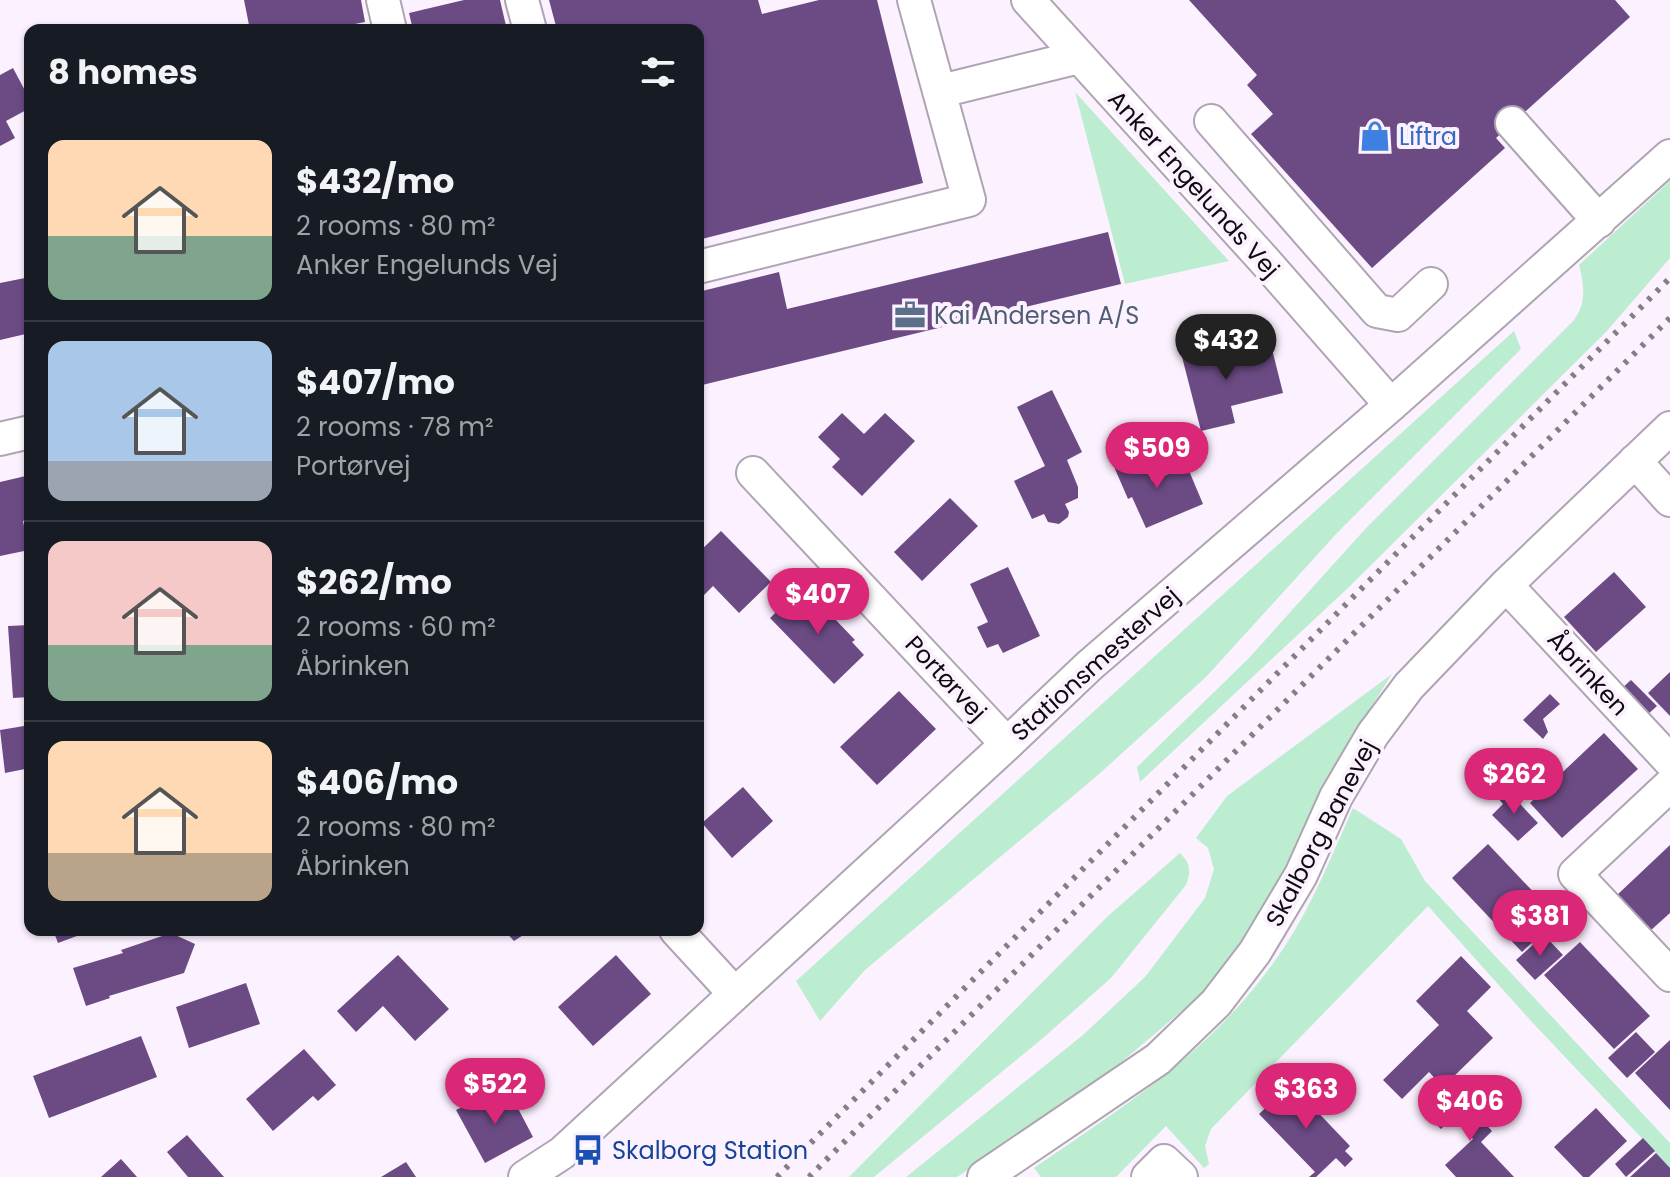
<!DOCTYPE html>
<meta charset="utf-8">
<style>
body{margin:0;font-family:Poppins,sans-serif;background:#20242c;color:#f1f3f6;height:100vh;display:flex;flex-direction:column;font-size:30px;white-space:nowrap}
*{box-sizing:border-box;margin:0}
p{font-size:26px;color:#9ea1a6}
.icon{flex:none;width:44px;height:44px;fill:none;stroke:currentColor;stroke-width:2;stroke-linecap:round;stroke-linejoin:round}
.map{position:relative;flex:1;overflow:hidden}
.details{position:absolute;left:24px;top:24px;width:680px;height:912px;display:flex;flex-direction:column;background:#171b24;border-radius:16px;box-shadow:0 2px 6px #0004}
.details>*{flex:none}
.price{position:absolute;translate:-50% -68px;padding:0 18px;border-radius:28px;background:#db2777;color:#fff;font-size:26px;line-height:52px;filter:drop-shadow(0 2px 4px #0008)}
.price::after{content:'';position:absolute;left:50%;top:48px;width:24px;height:18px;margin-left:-12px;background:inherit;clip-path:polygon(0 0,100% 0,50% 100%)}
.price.selected{background:#222;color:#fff}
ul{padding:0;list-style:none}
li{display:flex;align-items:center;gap:24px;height:200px;padding:0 24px}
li+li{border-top:2px solid #363941}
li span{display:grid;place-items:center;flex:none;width:224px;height:160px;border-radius:16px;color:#555}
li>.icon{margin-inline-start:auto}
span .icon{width:96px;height:96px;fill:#fffc;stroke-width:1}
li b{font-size:34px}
h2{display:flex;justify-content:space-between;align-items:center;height:96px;padding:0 24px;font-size:34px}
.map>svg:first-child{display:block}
.green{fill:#bcedd0}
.building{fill:#6c4b85}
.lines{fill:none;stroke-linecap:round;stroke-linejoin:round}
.minor-casing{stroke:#afa5b2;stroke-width:36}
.minor{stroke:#fff;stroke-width:32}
.rail{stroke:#857e87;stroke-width:6;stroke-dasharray:4 8;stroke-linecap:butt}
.labels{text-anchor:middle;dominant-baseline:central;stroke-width:8;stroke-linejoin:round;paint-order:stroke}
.shop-label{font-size:24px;fill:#366cbe;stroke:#fcf2ff;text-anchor:start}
.street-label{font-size:24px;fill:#0e0b0f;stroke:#fcf2ff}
.service-label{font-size:24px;fill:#4e5e75;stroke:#fcf2ff;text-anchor:start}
.transit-label{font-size:24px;fill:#164399;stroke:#fcf2ff;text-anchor:start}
</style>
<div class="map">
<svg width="1670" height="1177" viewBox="0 0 1670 1177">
<rect width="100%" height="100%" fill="#fcf2ff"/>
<path class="green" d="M1075,92L1229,261L1125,284Z
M1670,181V258L1606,332L1349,587L1140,782L1137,767L1248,659L1367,527L1574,320C1587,302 1584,285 1579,265Z
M1514,331L1521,349L1337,533L1206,677L1098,775L865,970L820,1021L796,981Z
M1392,674L1329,774L1282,874L1247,938L1209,988L1099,1081L957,1177H906L1083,1035L1145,977L1205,898L1214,869L1208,848L1196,838L1227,796Z
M1353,808L1401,839L1425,881L1670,1143V1168L1531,1021L1428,906L1211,1129L1205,1146L1209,1164L1204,1168L1166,1126L1116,1177H1041L1034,1168C1131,1101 1218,1048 1285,946C1313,903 1332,855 1353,808Z
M1180,853C1191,864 1191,871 1186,885L1111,978L1043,1038L874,1177H849L1108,916Z"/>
<path class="building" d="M244,0H361L365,22L325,30H250Z
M464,0H500L507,30H413L409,13Z
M549,0H758L762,14L819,0H877L923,183L698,240V30H557Z
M1189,0H1615L1630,17L1496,138L1505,148L1372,268L1251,134L1273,114L1247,85L1257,75Z
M13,68L30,100V108L6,121L15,138L0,146V75Z
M1108,232L1121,284L698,386V292L779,272L787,309Z
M30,277V333L0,340V283Z
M1213,336L1220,366L1273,353L1283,393L1231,406L1235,423L1201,431L1179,345Z
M1052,390L1082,452L1067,460L1078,487V498L1065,504L1069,512L1068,517L1059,524L1048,522L1044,514L1032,519L1014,481L1045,466L1017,407Z
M842,413L864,434L885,413L915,441L862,496L832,467L840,459L818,437Z
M1139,450L1152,481L1187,466L1203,504L1146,528L1132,497L1128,499L1112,462Z
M30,475V519L23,521L29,550L0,556V482Z
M950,498L978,526L922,581L894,552Z
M721,531L771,582L739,613L713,586L698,601V553Z
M1008,567L1040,636L1003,653L998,644L987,648L977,627L988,622L970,584Z
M1614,572L1646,607L1596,652L1564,617Z
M801,589L830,620L833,617L855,640L852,642L864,655L834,684L770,618Z
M30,625V697L13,698L8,626Z
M1670,672V716L1648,693Z
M1631,680L1657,706L1646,716L1621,689Z
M899,691L936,729L877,785L840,747Z
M1550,694L1560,704L1543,719L1548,732L1543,739L1523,720Z
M30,725V768L5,773L0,730Z
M1604,733L1638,769L1562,838L1530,803Z
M743,787L773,821L732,858L702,823Z
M1506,789L1538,823L1518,841L1492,815L1503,804L1497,797Z
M1488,844L1558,918L1522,952L1452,878Z
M1670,845V913L1650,931L1616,896Z
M53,930H93L58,943Z
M504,930H531L514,941Z
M171,933L195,944L184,973L109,996L110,998L86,1006L73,968L123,953L121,950Z
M1544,935L1563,955L1535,980L1516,960Z
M1580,942L1650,1016L1614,1049L1544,975Z
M398,955L449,1009L415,1041L383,1006L356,1032L337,1011Z
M616,955L651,994L593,1046L558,1007Z
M1461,956L1491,987L1467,1011L1493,1038L1443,1087L1429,1072L1402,1099L1383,1080L1439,1025L1416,1001Z
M246,983L260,1024L189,1048L176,1007Z
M1636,1032L1655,1052L1627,1078L1608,1058Z
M141,1036L157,1077L49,1118L33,1076Z
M1670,1040V1110L1635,1073Z
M304,1049L336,1085L318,1101L313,1096L273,1131L246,1099Z
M1291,1084L1350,1146L1345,1151L1353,1159L1345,1167L1336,1158L1316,1177H1309L1315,1172L1259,1114Z
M1457,1094L1492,1131L1481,1142L1514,1177H1456L1445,1165L1473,1139L1453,1117L1441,1129L1431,1119Z
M511,1095L533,1137L485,1163L456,1110L484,1096L490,1107Z
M1596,1108L1627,1141L1589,1177H1583L1554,1147Z
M187,1135L224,1177H188L167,1152Z
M1643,1138L1655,1151L1626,1177L1615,1164Z
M1656,1153L1670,1168V1177H1630Z
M121,1159L137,1177H101Z
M406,1162L416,1177H381Z"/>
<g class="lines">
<defs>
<path id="minor" d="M383,0L390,30
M522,0L530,30
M1028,0L1263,259L1391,405
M941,91L1079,57
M1211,121L1377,311L1398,315L1431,284
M1512,123L1599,221
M698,267L969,200L914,0
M0,439L30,432
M1635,461L1670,500
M753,473L1007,744
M1506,585L1670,761
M1670,785L1575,874L1670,975
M676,930L734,993
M525,1177L562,1153L1007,744L1089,666L1391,405L1670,156
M984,1177L1158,1059L1216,1003L1255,952L1301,875L1336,797L1373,734L1409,686L1506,585L1670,428
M1148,1177L1164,1161L1181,1177"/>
</defs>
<use href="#minor" class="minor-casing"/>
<use href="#minor" class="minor"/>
<path class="rail" d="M777,1177L1670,278
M809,1177L1670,318"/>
</g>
<defs>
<symbol id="shop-bare" viewBox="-9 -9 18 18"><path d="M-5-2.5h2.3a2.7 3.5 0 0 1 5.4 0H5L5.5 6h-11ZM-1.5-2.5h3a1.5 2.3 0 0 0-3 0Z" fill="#3f7fe0" stroke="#fcf2ff" stroke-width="2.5" paint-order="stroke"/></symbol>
<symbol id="office-bare" viewBox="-9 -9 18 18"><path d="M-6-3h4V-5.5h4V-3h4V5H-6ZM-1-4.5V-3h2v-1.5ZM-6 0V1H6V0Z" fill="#5c6f8a" stroke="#fcf2ff" stroke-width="2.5" paint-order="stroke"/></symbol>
<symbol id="bus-bare" viewBox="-9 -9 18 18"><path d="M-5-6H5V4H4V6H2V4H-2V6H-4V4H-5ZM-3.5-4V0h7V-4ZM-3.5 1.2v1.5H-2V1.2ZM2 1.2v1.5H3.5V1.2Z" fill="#1a4fb4" stroke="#fcf2ff" stroke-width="2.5" paint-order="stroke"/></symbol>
</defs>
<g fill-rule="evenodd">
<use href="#shop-bare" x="1353" y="114" width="44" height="44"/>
<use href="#office-bare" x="888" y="293" width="44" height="44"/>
<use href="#bus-bare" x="566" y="1128" width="44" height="44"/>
</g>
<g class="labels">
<g class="shop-label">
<text x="1399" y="136">Liftra</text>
</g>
<g class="street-label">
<text transform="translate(1194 184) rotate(48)">Anker Engelunds Vej</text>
<text transform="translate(1095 664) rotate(-42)">Stationsmestervej</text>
<text transform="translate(1588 673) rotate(47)">Åbrinken</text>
<text transform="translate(946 678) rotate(47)">Portørvej</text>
<text transform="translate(1321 833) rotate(-62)">Skalborg Banevej</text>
</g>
<g class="service-label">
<text x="934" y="315">Kai Andersen A/S</text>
</g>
<g class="transit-label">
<text x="612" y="1150">Skalborg Station</text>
</g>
</g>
</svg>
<b class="price selected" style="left:1226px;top:382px">$432</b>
<b class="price" style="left:1157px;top:490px">$509</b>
<b class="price" style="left:818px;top:636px">$407</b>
<b class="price" style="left:1514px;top:816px">$262</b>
<b class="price" style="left:1540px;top:958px">$381</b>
<b class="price" style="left:495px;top:1126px">$522</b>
<b class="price" style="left:1306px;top:1131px">$363</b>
<b class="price" style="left:1470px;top:1143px">$406</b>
<section class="details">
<h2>8 homes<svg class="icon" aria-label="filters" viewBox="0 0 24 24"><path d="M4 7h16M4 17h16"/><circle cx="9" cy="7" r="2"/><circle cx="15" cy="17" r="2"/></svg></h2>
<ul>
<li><span style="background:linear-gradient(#ffd9b3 60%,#7fa58c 0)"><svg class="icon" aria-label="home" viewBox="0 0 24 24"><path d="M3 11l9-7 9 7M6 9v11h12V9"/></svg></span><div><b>$432/mo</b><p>2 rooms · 80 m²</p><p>Anker Engelunds Vej</p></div></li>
<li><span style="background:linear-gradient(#a9c7e8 75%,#9aa5b1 0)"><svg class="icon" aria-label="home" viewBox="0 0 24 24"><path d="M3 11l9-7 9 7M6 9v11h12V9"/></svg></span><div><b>$407/mo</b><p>2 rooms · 78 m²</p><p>Portørvej</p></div></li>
<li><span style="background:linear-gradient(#f6c9c9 65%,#7fa58c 0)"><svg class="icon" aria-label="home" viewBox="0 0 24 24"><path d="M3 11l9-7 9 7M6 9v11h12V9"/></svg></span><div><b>$262/mo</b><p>2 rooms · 60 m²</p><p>Åbrinken</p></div></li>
<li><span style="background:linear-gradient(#ffd9b3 70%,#b9a48a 0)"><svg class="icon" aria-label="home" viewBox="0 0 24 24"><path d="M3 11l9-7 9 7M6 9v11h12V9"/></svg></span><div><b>$406/mo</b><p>2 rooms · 80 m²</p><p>Åbrinken</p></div></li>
</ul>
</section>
</div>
